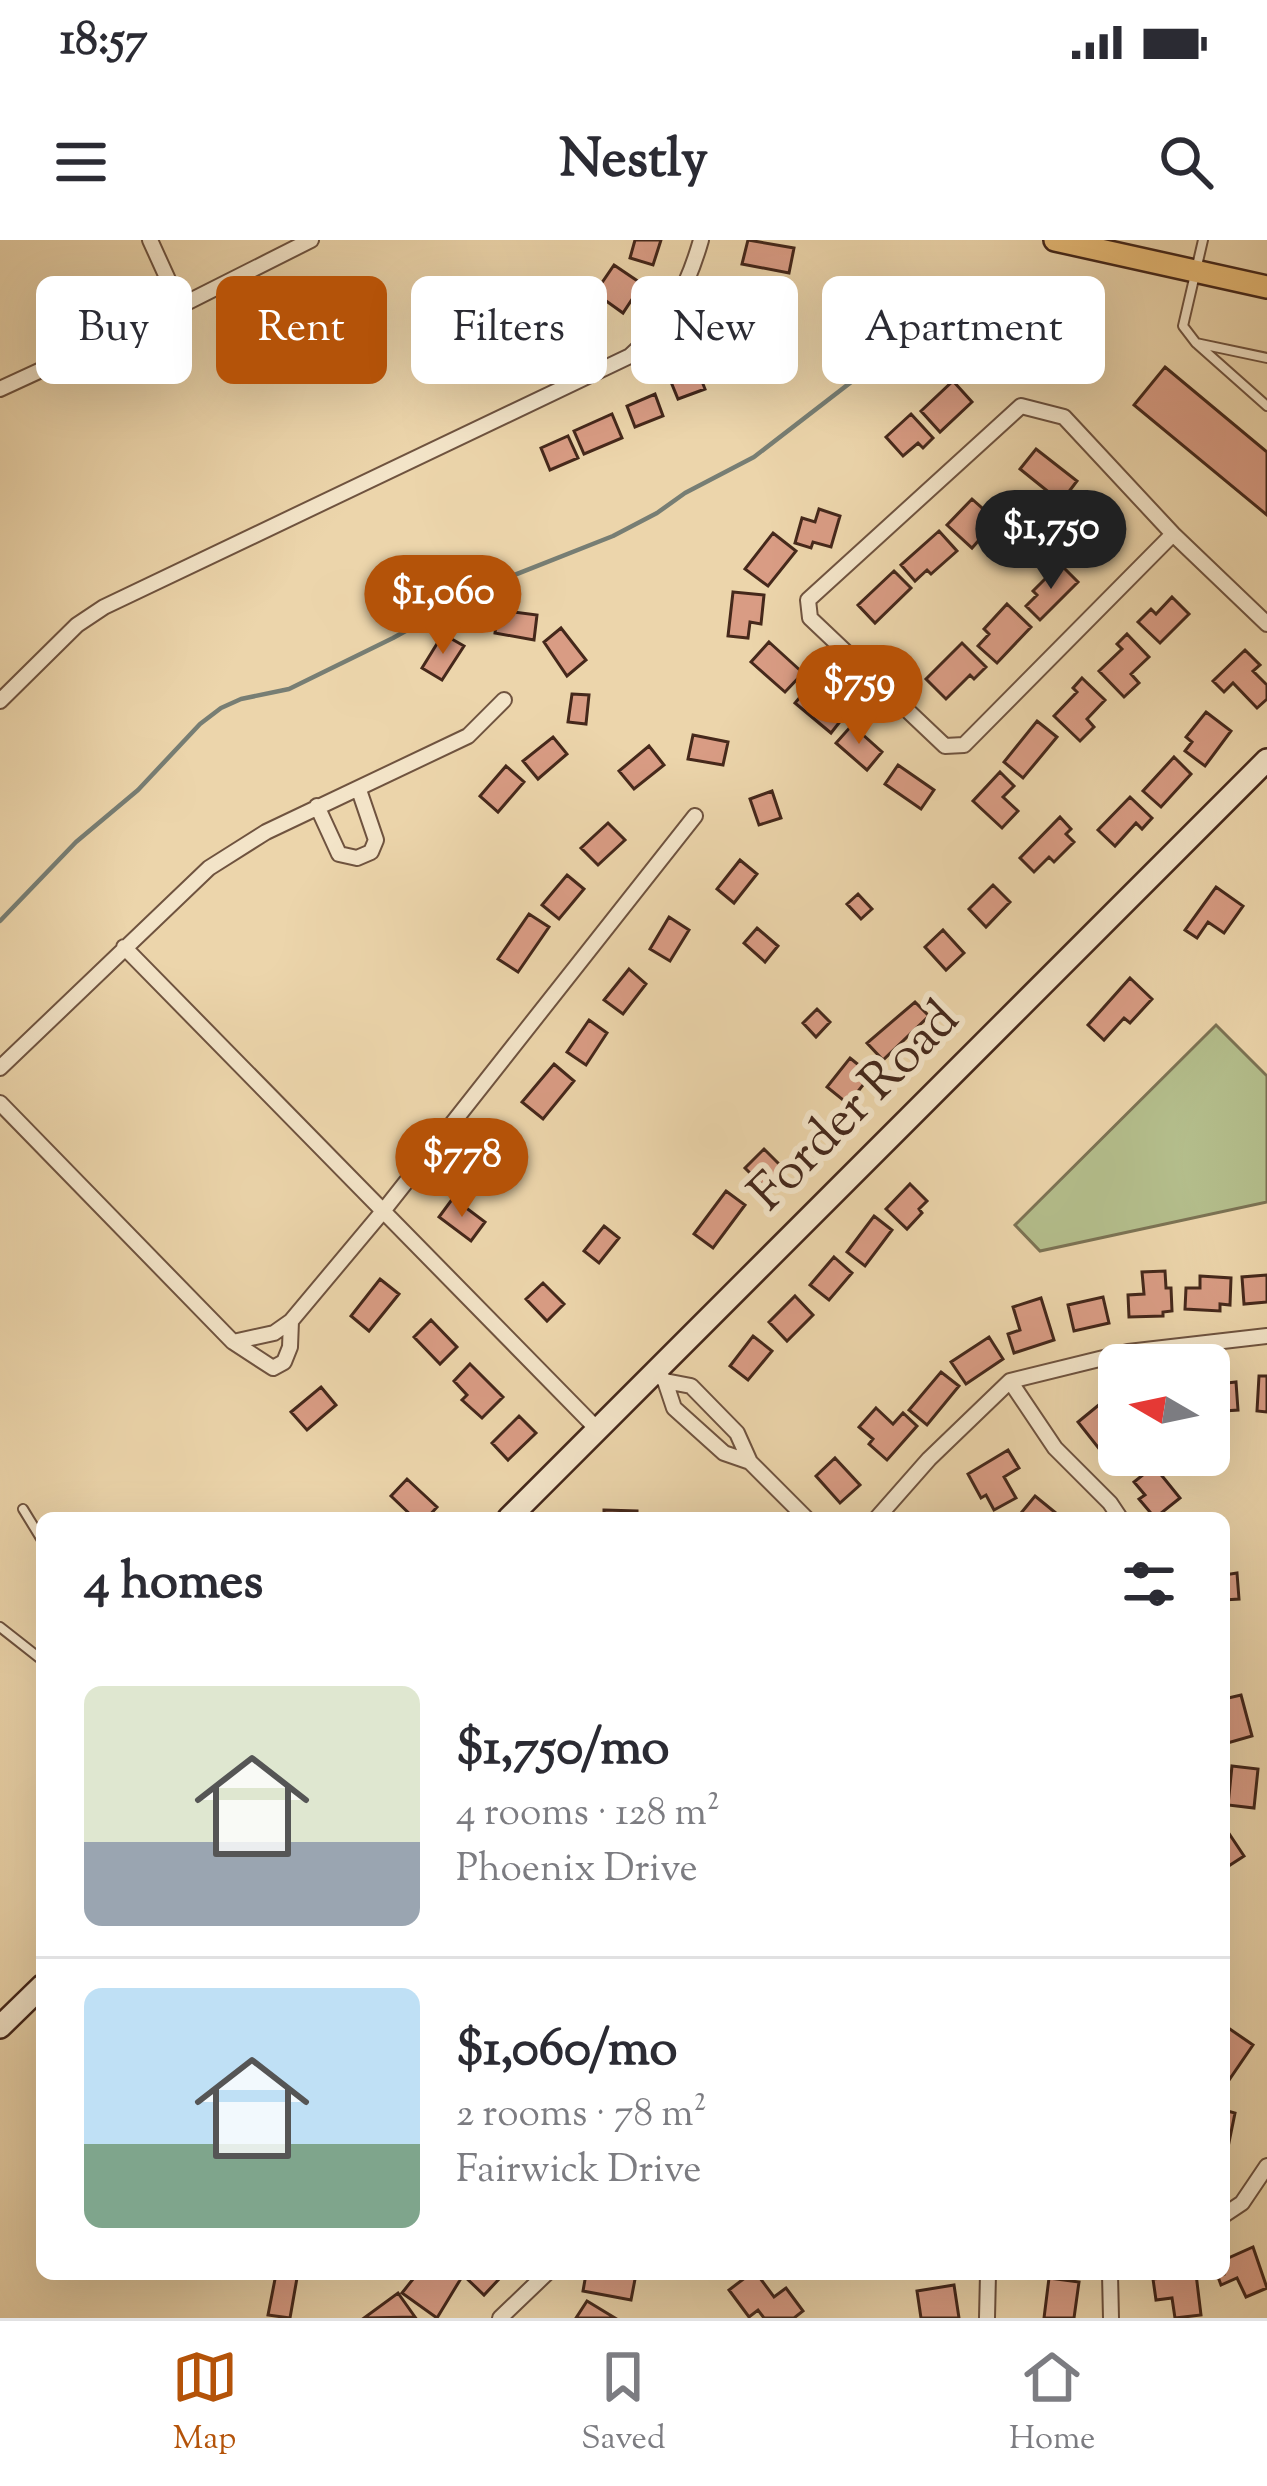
<!DOCTYPE html>
<meta charset="utf-8">
<style>
body{margin:0;font-family:"Sorts Mill Goudy",serif;background:#f2f2f3;color:#2b2b33;height:100vh;display:flex;flex-direction:column;font-size:45px;white-space:nowrap}
*{box-sizing:border-box;margin:0}
p{font-size:39px;color:#7c7c81}
.icon{flex:none;width:66px;height:66px;fill:none;stroke:currentColor;stroke-width:2;stroke-linecap:round;stroke-linejoin:round}
.map{position:relative;flex:1;overflow:hidden}
.side{position:absolute;left:36px;top:1272px;width:1194px;height:768px;display:flex;flex-direction:column;background:#fff;border-radius:18px;box-shadow:0 12px 48px #0002}
.side>*{flex:none}
.top-card{position:absolute;left:36px;top:36px;width:1197px;height:108px;display:flex;gap:24px}
.needle{width:78px;rotate:279deg}
.tools{position:absolute;left:1098px;top:1104px;display:grid;gap:24px}
.tools a{display:grid;place-items:center;width:132px;height:132px;border-radius:18px;background:#fff;box-shadow:0 12px 48px #0002;font-size:60px}
.price{position:absolute;translate:-50% -102px;padding:0 27px;border-radius:42px;background:#b45309;color:#fff;font-size:39px;line-height:78px;filter:drop-shadow(0 3px 6px #0008)}
.price::after{content:'';position:absolute;left:50%;top:72px;width:36px;height:27px;margin-left:-18px;background:inherit;clip-path:polygon(0 0,100% 0,50% 100%)}
.price.current{background:#222;color:#fff}
ul{padding:0;list-style:none}
li{display:flex;align-items:center;gap:36px;height:300px;padding:0 48px}
li+li{border-top:3px solid #e1e1e2}
li span{display:grid;place-items:center;flex:none;width:336px;height:240px;border-radius:18px;color:#555}
li>.icon{margin-inline-start:auto}
span .icon{width:144px;height:144px;fill:#fffc;stroke-width:1}
li b{font-size:51px}
h2{display:flex;justify-content:space-between;align-items:center;height:144px;padding:0 48px;font-size:51px}
.chip{padding:0 42px;border-radius:18px;background:#fff;box-shadow:0 12px 48px #0002;font-size:42px;line-height:108px}
.chip.current{background:#b45309;color:#fff}
.status{display:flex;justify-content:space-between;align-items:center;height:84px;padding:0 60px;background:#fff;direction:ltr}
.status svg{height:33px;fill:currentColor}
header{display:flex;justify-content:space-between;align-items:center;height:156px;padding:0 48px;background:#fff;font-size:54px;font-weight:800}
.dock{display:flex;justify-content:space-around;align-items:center;height:168px;border-top:3px solid #e1e1e2;background:#fff;font-size:33px;color:#7c7c81}
.dock a{display:grid;justify-items:center;gap:6px}
.dock .current{color:#b45309}
.map>svg:first-child{display:block}
.green{fill:#b4be8c;stroke:#7c7354;stroke-width:3}
.lines{fill:none;stroke-linecap:round;stroke-linejoin:round}
.stream{stroke:#777e74;stroke-width:4.5}
.building{fill:#d99c84;stroke:#45281b;stroke-width:3}
.lane-casing{stroke:#6f533f;stroke-width:12}
.street-casing{stroke:#6f533f;stroke-width:18}
.secondary-casing{stroke:#45281b;stroke-width:26}
.primary-casing{stroke:#45281b;stroke-width:26}
.lane{stroke:#f3e4c8;stroke-width:8}
.street{stroke:#f3e4c8;stroke-width:14}
.secondary{stroke:#f3e4c8;stroke-width:21}
.primary{stroke:#e6ba76;stroke-width:21}
.labels{text-anchor:middle;dominant-baseline:central;stroke-width:12;stroke-linejoin:round;paint-order:stroke}
.street-label{font-size:51px;fill:#45281b;stroke:#f3e4c8}
</style>
<div class="status"><b>18:57</b><svg viewBox="0 0 49 12"><path d="M0 12V9h3v3zM5 12V6h3v6zM10 12V3h3v9zM15 12V0h3v12zM26 1h20v11H26zM47 4h2v5h-2z"/></svg></div>
<header><svg class="icon" aria-label="menu" viewBox="0 0 24 24"><path d="M4 6h16M4 12h16M4 18h16"/></svg>Nestly<svg class="icon" aria-label="search" viewBox="0 0 24 24"><circle cx="10" cy="10" r="6"/><path d="M15 15l6 6"/></svg></header>
<div class="map">
<svg width="1267" height="2078" viewBox="0 0 1267 2078">
<rect width="100%" height="100%" fill="#ecd5ab"/>
<filter id="stains"><feTurbulence type="fractalNoise" baseFrequency=".00167" numOctaves="4"/><feColorMatrix values="0 0 0 0 .2 0 0 0 0 .09 0 0 0 0 .02 0 0 0 .5 -.17"/></filter>
<radialGradient id="worn" r=".72"><stop offset=".6" stop-color="#630" stop-opacity="0"/><stop offset="1" stop-color="#630" stop-opacity=".3"/></radialGradient>
<path class="green" d="M1216,785L1267,836V962L1040,1011L1015,985Z"/>
<g class="lines">
<path class="stream" d="M0,681L76,602L138,550L200,484L221,468L241,459L289,449L393,398L489,345L613,296L657,273L685,253L754,217L938,75C984,61 1024,77 1068,88"/>
</g>
<path class="building" d="M635,0H661L653,25L630,18Z
M748,0L794,8L789,33L742,24Z
M614,25L642,44L623,73L595,53Z
M735,39L758,48L744,86L721,77Z
M722,84L742,97L719,133L699,119Z
M696,126L705,149L678,159L669,137Z
M1165,127L1267,212V275L1134,165Z
M953,141L972,162L940,192L921,171Z
M655,154L663,176L635,187L627,166Z
M612,174L622,198L584,214L574,191Z
M911,174L933,198L923,208L918,203L903,216L886,197Z
M568,196L578,218L550,230L541,208Z
M1036,209L1077,241L1061,262L1020,229Z
M972,259L990,275L980,286L986,292L972,308L947,285Z
M1092,261L1124,293L1107,309L1076,277Z
M819,269L840,276L831,307L813,302L811,308L795,303L802,278L815,282Z
M939,291L957,311L931,334L927,330L915,341L901,325Z
M773,293L796,311L768,346L745,329Z
M1060,324L1078,342L1040,380L1026,366L1037,355L1033,351Z
M894,331L911,348L875,383L858,365Z
M733,352L764,355L761,384L750,382L748,398L728,396Z
M1172,357L1189,374L1160,403L1138,382L1151,369L1156,374Z
M1007,364L1031,387L997,423L978,406L989,394L984,389Z
M498,370L537,375L534,400L495,393Z
M561,388L586,420L567,436L544,402Z
M443,394L464,406L442,440L422,428Z
M1127,394L1149,417L1131,434L1139,443L1124,457L1099,431L1122,409L1117,404Z
M769,402L803,433L785,452L751,422Z
M962,403L986,427L974,439L970,435L946,459L926,439Z
M1245,410L1260,425L1253,431L1267,445V459L1257,468L1233,443L1224,452L1213,441Z
M816,438L828,448L823,455L846,474L831,493L795,463Z
M1082,438L1105,460L1087,479L1094,487L1080,501L1054,476L1077,452L1073,448Z
M572,454L589,455L586,484L568,482Z
M1206,472L1231,491L1205,526L1185,511L1192,502L1186,497Z
M1037,481L1057,497L1023,538L1004,522Z
M852,485L882,512L867,530L836,503Z
M693,495L728,502L723,525L688,519Z
M553,497L567,514L538,539L523,521Z
M649,506L664,525L634,549L619,531Z
M1174,517L1191,534L1161,567L1143,551Z
M898,525L934,550L921,569L885,544Z
M506,526L524,542L498,572L480,556Z
M1000,532L1014,546L1003,557L1018,571L1002,588L973,561Z
M772,551L781,578L759,585L750,559Z
M1130,557L1152,578L1142,589L1136,583L1115,606L1098,590Z
M1060,577L1071,589L1066,594L1074,602L1054,622L1049,617L1034,632L1020,618Z
M608,583L625,600L598,625L581,608Z
M740,620L757,634L734,663L717,649Z
M567,635L584,649L559,679L542,665Z
M993,645L1010,662L986,687L969,669Z
M1216,647L1243,666L1224,693L1208,682L1197,698L1185,690Z
M858,654L872,669L861,679L847,664Z
M529,674L549,687L518,732L498,719Z
M669,677L689,690L670,721L650,709Z
M757,688L778,706L765,722L744,703Z
M943,690L964,713L946,730L925,707Z
M629,729L646,744L623,774L604,760Z
M1130,738L1152,759L1130,783L1124,778L1104,800L1088,785Z
M915,762L929,776L883,820L867,803Z
M817,769L830,782L816,797L803,783Z
M589,780L607,793L586,825L567,812Z
M850,818L871,835L848,864L827,847Z
M554,824L574,841L543,879L522,862Z
M503,890L522,903L501,934L482,921Z
M764,909L783,928L764,947L745,928Z
M910,944L927,961L919,969L922,973L907,989L886,969Z
M726,951L745,965L713,1008L694,994Z
M453,958L485,982L471,1001L439,977Z
M874,976L892,990L865,1026L847,1012Z
M604,986L619,998L599,1023L584,1011Z
M834,1017L852,1033L829,1060L810,1045Z
M1165,1031L1166,1048H1171L1172,1071L1163,1072V1076L1129,1077L1128,1055L1144,1054L1142,1032Z
M1267,1035V1062L1244,1064L1242,1037Z
M1200,1036L1231,1038L1230,1065L1220,1064V1071L1185,1069L1186,1048H1200Z
M380,1039L399,1054L369,1091L351,1076Z
M543,1043L564,1064L547,1081L526,1059Z
M795,1056L813,1075L787,1101L769,1082Z
M1103,1057L1109,1083L1074,1091L1068,1065Z
M1041,1058L1054,1100L1014,1113L1008,1094L1020,1090L1013,1067Z
M431,1080L457,1107L440,1124L414,1097Z
M753,1096L772,1111L748,1140L730,1126Z
M989,1097L1003,1119L966,1144L951,1122Z
M470,1124L503,1157L482,1178L462,1160L467,1155L454,1141Z
M941,1132L959,1146L927,1185L909,1170Z
M1259,1136H1267V1172L1257,1171Z
M1236,1142L1238,1170L1209,1172V1145Z
M321,1147L336,1165L307,1190L291,1172Z
M1100,1164L1112,1180L1119,1174V1203L1104,1215L1078,1182Z
M876,1168L893,1184L903,1173L917,1186L887,1220L869,1204L873,1199L859,1187Z
M519,1176L536,1193L508,1220L492,1203Z
M1008,1210L1019,1228L1004,1237L1016,1258L994,1270L986,1255L981,1258L968,1234Z
M835,1218L860,1245L840,1263L816,1236Z
M1154,1226L1180,1258L1155,1278L1139,1259L1145,1255L1134,1242Z
M407,1239L437,1267L427,1278H414L391,1256Z
M1035,1256L1062,1278H1017Z
M604,1270L637,1271V1278H604Z
M1237,1333L1239,1359L1224,1360V1335Z
M1241,1455L1252,1496L1224,1504V1459Z
M1232,1526L1258,1529L1254,1568L1228,1565Z
M1224,1586L1244,1616L1224,1629Z
M1224,1785L1253,1805L1229,1840L1224,1836Z
M1224,1870L1235,1873L1226,1917H1224Z
M1253,2007L1267,2048L1246,2057L1237,2038L1221,2045L1217,2034H1224V2020Z
M276,2034L297,2038L290,2078L268,2075Z
M417,2034H453L460,2040L437,2078L402,2053Z
M462,2034H497L501,2037L484,2055Z
M586,2034H636L631,2060L583,2051Z
M750,2034H757L774,2057L786,2048L803,2071L794,2078H764L758,2070L749,2077L729,2050Z
M1196,2034L1201,2075L1175,2078L1172,2058L1156,2060L1153,2039Z
M1049,2038L1079,2042L1074,2078H1044Z
M954,2045L959,2078H921L917,2051Z
M398,2053L415,2077L364,2078Z
M587,2061L615,2078H576Z"/>
<g class="lines">
<defs>
<path id="lane" d="M1203,0L1183,86L1196,103L1267,118
M1196,103L1267,166
M23,1269L42,1300
M0,1387L42,1420"/>
<path id="street" d="M150,0L180,66
M0,149L180,66L311,0
M1173,294L964,505L945,506L810,378L808,360L1021,166L1064,177L1173,294L1267,384
M0,461L77,385L104,367L630,116C669,82 687,49 701,0
M317,566L339,614L357,618L371,612L376,600L359,550
M124,707L598,1190
M0,828L209,628L266,592L468,496L504,460
M0,863L233,1102L274,1093L291,1081L384,970L695,576
M233,1102L273,1128L284,1122L290,1107L291,1081
M655,1131L665,1141L691,1146L737,1193L750,1222L806,1278
M665,1141L674,1168L724,1213L750,1222
M1010,1141L1055,1208L1110,1263L1120,1278
M877,1278L929,1219L1010,1141L1128,1112L1267,1096
M1224,1975L1242,1963L1267,1926
M1110,2034L1111,2078
M500,2078L546,2034
M987,2078L988,2034"/>
<path id="secondary" d="M509,1278L1267,520
M0,1787L42,1746"/>
<path id="primary" d="M1055,0L1267,47"/>
</defs>
<use href="#lane" class="lane-casing"/>
<use href="#street" class="street-casing"/>
<use href="#secondary" class="secondary-casing"/>
<use href="#primary" class="primary-casing"/>
<use href="#lane" class="lane"/>
<use href="#street" class="street"/>
<use href="#secondary" class="secondary"/>
<use href="#primary" class="primary"/>
</g>
<g class="labels">
<g class="street-label">
<text transform="translate(856 868) rotate(-45)">Forder Road</text>
</g>
</g>
<rect width="100%" height="100%" filter="url(#stains)"/>
<rect width="100%" height="100%" fill="url(#worn)"/>
</svg>
<div class="tools">
<a><svg class="needle" viewBox="-14 -14 28 28"><path d="M0-13l5 13h-10z" fill="#e53935"/><path d="M0 13l5-13h-10z" fill="#7c7c81"/></svg></a>
</div>
<b class="price current" style="left:1051px;top:352px">$1,750</b>
<b class="price" style="left:443px;top:417px">$1,060</b>
<b class="price" style="left:859px;top:507px">$759</b>
<b class="price" style="left:462px;top:980px">$778</b>
<div class="top-card">
<a class="chip">Buy</a>
<a class="chip current">Rent</a>
<a class="chip">Filters</a>
<a class="chip">New</a>
<a class="chip">Apartment</a>
</div>
<section class="side">
<h2>4 homes<svg class="icon" aria-label="filters" viewBox="0 0 24 24"><path d="M4 7h16M4 17h16"/><circle cx="9" cy="7" r="2"/><circle cx="15" cy="17" r="2"/></svg></h2>
<ul>
<li><span style="background:linear-gradient(#dfe7d0 65%,#9aa5b1 0)"><svg class="icon" aria-label="home" viewBox="0 0 24 24"><path d="M3 11l9-7 9 7M6 9v11h12V9"/></svg></span><div><b>$1,750/mo</b><p>4 rooms · 128 m²</p><p>Phoenix Drive</p></div></li>
<li><span style="background:linear-gradient(#bfe0f5 65%,#7fa58c 0)"><svg class="icon" aria-label="home" viewBox="0 0 24 24"><path d="M3 11l9-7 9 7M6 9v11h12V9"/></svg></span><div><b>$1,060/mo</b><p>2 rooms · 78 m²</p><p>Fairwick Drive</p></div></li>
</ul>
</section>
</div>
<nav class="dock">
<a class="current"><svg class="icon" aria-label="map" viewBox="0 0 24 24"><path d="M3 6l6-2 6 2 6-2v14l-6 2-6-2-6 2zM9 4v14M15 6v14"/></svg>Map</a>
<a><svg class="icon" aria-label="saved" viewBox="0 0 24 24"><path d="M7 4h10v16l-5-4-5 4z"/></svg>Saved</a>
<a><svg class="icon" aria-label="home" viewBox="0 0 24 24"><path d="M3 11l9-7 9 7M6 9v11h12V9"/></svg>Home</a>
</nav>
